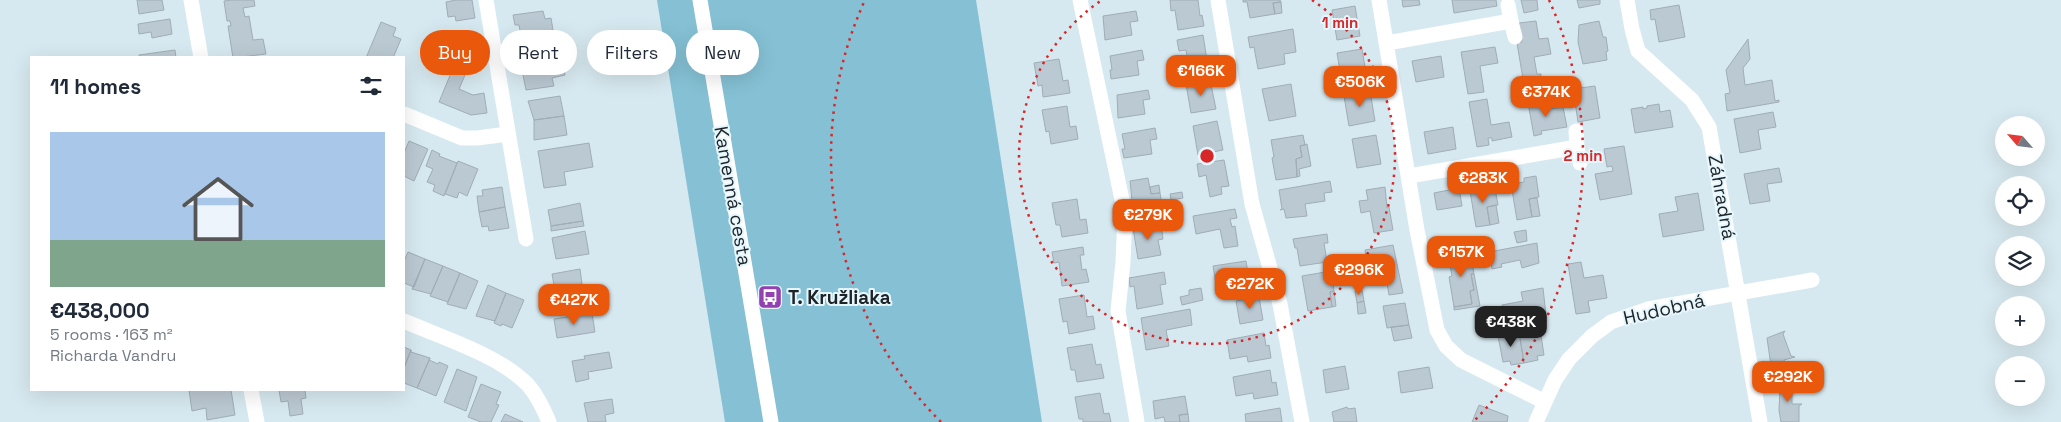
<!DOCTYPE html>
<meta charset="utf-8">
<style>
body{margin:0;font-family:"Space Grotesk",sans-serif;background:#f6f6f7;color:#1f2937;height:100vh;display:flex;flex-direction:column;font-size:19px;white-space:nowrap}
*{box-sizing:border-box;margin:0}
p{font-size:16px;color:#747a83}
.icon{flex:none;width:28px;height:28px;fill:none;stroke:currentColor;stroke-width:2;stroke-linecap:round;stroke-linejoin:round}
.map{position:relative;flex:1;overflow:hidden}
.sheet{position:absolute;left:30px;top:56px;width:375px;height:335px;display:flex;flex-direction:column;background:#fff;border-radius:0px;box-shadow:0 5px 20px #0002}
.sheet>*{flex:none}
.guide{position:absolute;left:420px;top:30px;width:475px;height:45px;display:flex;gap:10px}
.needle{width:32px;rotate:298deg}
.tools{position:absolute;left:1995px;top:116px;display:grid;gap:10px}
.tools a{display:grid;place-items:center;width:50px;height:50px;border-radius:50%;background:#fff;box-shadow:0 5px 20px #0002;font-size:25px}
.price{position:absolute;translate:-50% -42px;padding:0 11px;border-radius:10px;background:#ea580c;color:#fff;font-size:16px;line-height:32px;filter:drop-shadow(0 1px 2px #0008)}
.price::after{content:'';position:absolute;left:50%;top:30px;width:15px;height:11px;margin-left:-8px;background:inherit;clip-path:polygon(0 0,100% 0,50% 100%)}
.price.on{background:#222;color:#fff}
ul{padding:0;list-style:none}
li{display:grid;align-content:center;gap:10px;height:265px;padding:0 20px}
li+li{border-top:1px solid #e0e1e3}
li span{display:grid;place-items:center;height:155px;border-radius:0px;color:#555}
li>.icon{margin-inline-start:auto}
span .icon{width:90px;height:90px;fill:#fffc;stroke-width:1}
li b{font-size:21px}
h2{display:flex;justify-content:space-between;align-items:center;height:60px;padding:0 20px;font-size:21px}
.tag{padding:0 18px;border-radius:22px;background:#fff;box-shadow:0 5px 20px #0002;font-size:18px;line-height:45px}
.tag.on{background:#ea580c;color:#fff}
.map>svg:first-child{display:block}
.green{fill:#85c0d4}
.building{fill:#bbc9d3;stroke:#a0adb7}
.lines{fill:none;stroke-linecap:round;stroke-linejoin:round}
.minor{stroke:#fff;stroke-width:15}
.ring{fill:none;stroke:#d62828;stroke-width:2.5;stroke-dasharray:2.5 5}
.labels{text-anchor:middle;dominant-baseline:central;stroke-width:4;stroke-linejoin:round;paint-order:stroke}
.street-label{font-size:19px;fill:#1d2326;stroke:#e5f7fd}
.poi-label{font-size:19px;font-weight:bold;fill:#1d2326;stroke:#e5f7fd;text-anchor:start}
.centre{fill:#d62828;stroke:#e5f7fd;stroke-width:2.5}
.ring-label{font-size:15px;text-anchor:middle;font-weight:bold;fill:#d62828;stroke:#e5f7fd;stroke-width:4;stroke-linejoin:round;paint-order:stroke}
</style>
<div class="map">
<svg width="2061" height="422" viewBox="0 0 2061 422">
<rect width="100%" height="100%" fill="#d7e9f0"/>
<path class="green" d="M657,0H976L1042,422H725Z"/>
<path class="building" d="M137,0H162L164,10L139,14Z
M231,0H254L255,6L243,8L245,17L249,16L253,40L263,39L266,54L233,58L228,26H231L230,21H227L224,1Z
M456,0H472L475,18L456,21L455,16L448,17L446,2Z
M1170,0H1198L1200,16L1202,15L1204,26L1178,30L1175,10L1171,11Z
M1243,0H1280L1281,2L1273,3L1275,14L1250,18L1247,2H1243Z
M1402,0H1419L1420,5L1403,7Z
M1452,0H1496L1497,6L1454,13Z
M1521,0H1537L1538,10L1524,13Z
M1577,0H1600V4L1579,8Z
M1281,2L1282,13L1275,14L1273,3Z
M1679,5L1685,37L1659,42L1655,19L1651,20L1650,10Z
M1355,6L1360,36L1337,40L1332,10Z
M543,11L545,19L551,18L553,30L521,36L519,25H515L513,15Z
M1136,11L1138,21L1130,22L1132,35L1105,40L1103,16Z
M170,19L172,34L152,38L151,32L139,34L138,24Z
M1536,21L1539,39L1548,38L1551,54L1534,57L1537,74H1541V76L1523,79L1517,43L1522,42L1519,23Z
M1599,21L1603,37H1606L1608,51L1606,52L1607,60L1583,64L1578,42L1579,25Z
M381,22L396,28L393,36L401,39L393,58H366Z
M1293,29L1296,52L1284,54L1285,64L1258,69L1254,47L1250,48L1248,37Z
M553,30L556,43L549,44L550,53L520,57L519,48L523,46L521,36Z
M1203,35L1207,60L1200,62L1201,69L1189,71L1186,50L1179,51L1177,40Z
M1748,39L1750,59L1743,68L1745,85L1772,80L1775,101L1779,100V102L1727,111L1725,94L1730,93L1726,70Z
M1495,47L1498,63L1480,66L1484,92L1468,94L1461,52Z
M461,49L474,54L459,89L473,95L484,93L487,113L471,115L439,102Z
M1362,49L1367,79L1342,83L1337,53Z
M175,50L176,58H139V55Z
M1142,50L1144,60L1137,61L1139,75L1111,79L1110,70H1112L1110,56Z
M1441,56L1444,77L1416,82L1412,61Z
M1059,59L1063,81L1068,80L1070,93L1043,97L1042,85L1038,86L1034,63Z
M563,63L565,75L552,78L554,86L526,90L522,70Z
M1210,80L1216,109L1191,113L1186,84Z
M1291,84L1296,116L1269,121L1262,89Z
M1595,86L1600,118L1578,122L1573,89Z
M1148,90L1150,99L1143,100L1145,114L1118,118L1117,95Z
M1370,91L1375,121L1349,126L1344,96Z
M560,96L564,116L534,120L528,101Z
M1487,99L1491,125L1509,122L1512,137L1492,141V138H1488L1489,145L1477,147L1469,102Z
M1542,101L1544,110L1563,107L1567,127L1541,131L1542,134L1534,136L1528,103Z
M1659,104L1660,112L1670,110L1673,127L1635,133L1631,109L1643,107V109L1647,108V106Z
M1067,106L1070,127L1076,126L1078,139L1051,144L1049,131L1046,132L1042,110Z
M1773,112L1776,127L1758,130L1761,149L1740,153L1734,119Z
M564,116L567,135L534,140V120Z
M1217,121L1223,150L1198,155L1193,126Z
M1453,127L1456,149L1428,154L1424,132Z
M1155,128L1157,139L1150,140L1152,154L1124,158L1122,149H1125L1122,134Z
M1303,135L1305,145L1300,146L1302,157L1296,159L1297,177L1276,180L1272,158L1274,157L1271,140Z
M1376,135L1381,164L1357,168L1352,139Z
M409,141L428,149L414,181L404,176L405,170L404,169V153Z
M589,143L593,167L564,172L566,185L544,188L538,151Z
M1307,144L1311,166L1299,169L1300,176L1297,177L1296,159L1302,157L1300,146Z
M1624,146L1632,194L1600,200L1595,174L1613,171L1612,166L1607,167L1604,149Z
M432,150L440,154L439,156L457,163L444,196L433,191L435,185L427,182L433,169L426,166Z
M1224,160L1229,186L1221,187L1222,194L1210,197L1206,175L1199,177L1197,164Z
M458,161L478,169L467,196L459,192L457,198L445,194Z
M1779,168L1782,182L1767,184L1770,201L1750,204L1744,174Z
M1536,176L1539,197L1529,199L1532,217L1517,220L1511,184L1524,182V178Z
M1148,178L1151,194L1160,193L1162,205L1133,210L1130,181Z
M1330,181L1332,192L1324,193L1325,201L1305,204L1307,216L1286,218L1284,209L1280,210L1282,209L1279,190Z
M1494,183L1498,205L1487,207L1490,225L1476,227L1470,191L1483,189L1482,186Z
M1159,185L1160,193L1151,194L1150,187Z
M502,187L505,207L479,212L477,196H483L482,190Z
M1385,187L1387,208L1389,207L1393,230L1374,233L1370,211L1361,213L1359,201L1368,200L1366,190Z
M1459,188L1462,206L1437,210L1434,193Z
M1182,192L1183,198L1171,200L1170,194Z
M1698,193L1704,230L1663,237L1659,214L1678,211L1675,197Z
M1537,198L1540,216L1532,217L1529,199Z
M1077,199L1080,220L1086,219L1088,233L1062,237L1060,225H1056L1052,203Z
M580,203L583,221L551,226L548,210Z
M1496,205L1499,223L1490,225L1487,207Z
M505,207L509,228L489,231L488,226L482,227L479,212Z
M1235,209L1237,218L1230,219L1232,227L1235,226L1238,246L1224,248L1220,229L1196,234L1193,216Z
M583,221L584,226L551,231V226Z
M1161,224L1163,239L1158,240L1161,255L1138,259L1133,228Z
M1526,230L1527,241L1517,243L1514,232Z
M585,231L589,254L556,259L552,238Z
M1327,234L1328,243H1324L1327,262L1300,266L1297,248H1295L1293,239Z
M1537,243L1539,263L1522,268L1520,260L1501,264L1502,267L1492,269L1489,252Z
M1393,245L1403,293L1389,295L1386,278H1380L1378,263L1367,265L1365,250Z
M1083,247L1084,255H1080L1082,270L1086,269L1089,282L1062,286L1059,262L1054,263L1052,252Z
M1470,250L1474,274H1471L1474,290L1470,291L1472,304L1454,307L1449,277L1452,276L1448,254Z
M408,252L425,259L414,287L404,283V261Z
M425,259L443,266L431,294L412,289Z
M1246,261L1250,285L1217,290L1213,266Z
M1581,262L1584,278L1603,275L1607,298L1588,301L1590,312L1576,314L1568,264Z
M443,266L460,273L448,302L430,296Z
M580,269L582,284L574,285L577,304L558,307L552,274Z
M1331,271L1334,291L1330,292L1332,307L1308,311L1302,276Z
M1164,272L1166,284L1160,285L1163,304L1137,309L1134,286L1130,287L1129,278Z
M460,273L478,281L466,309L447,304Z
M1471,274H1474L1480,306L1454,310V307L1472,304L1470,291L1474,290Z
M488,285L506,293L495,321L476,316Z
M1201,288L1203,300L1182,305L1180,297L1189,295V290Z
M1543,288L1546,315L1505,321L1502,305L1523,301L1521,292Z
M1362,290L1364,301L1357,303L1355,291Z
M1334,291L1336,306L1332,307L1330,292Z
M506,293L524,300L512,328L502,324L501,326L494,323Z
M1084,295L1087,317L1093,316L1095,329L1069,334L1067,321L1063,322L1059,299Z
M1259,297L1263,320L1240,324L1236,301Z
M1364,301L1366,313L1358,314L1357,303Z
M1405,303L1409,325L1387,328L1383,306Z
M1190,309L1192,325L1166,330L1169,346L1146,350L1141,318Z
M592,313L595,332L557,338L554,319Z
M1409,325L1412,338L1394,341L1391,327Z
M1540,329L1544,355L1537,356L1538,360L1524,363L1519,332Z
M1785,331L1783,334L1791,356L1795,357L1784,360L1789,373L1792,372L1795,380L1775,384L1773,378H1778L1770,359L1767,338Z
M1519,332L1524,363L1511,365L1510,361L1503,362L1498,336Z
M1264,333L1266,346L1269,345L1271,358L1248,362L1247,356L1230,359L1227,340Z
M1092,344L1096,365L1101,364L1104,378L1077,382L1075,370H1071L1067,348Z
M404,347L411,350L404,368Z
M411,350V352L430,358L417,388L404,383V368Z
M609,352L612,368L588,372L589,379L576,382L572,361L585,359L584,356Z
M430,358L429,360L438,364L439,362L448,366L436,396L417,388Z
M1345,366L1349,389L1326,393L1323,370Z
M1429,367L1433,388L1401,393L1398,372Z
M457,369L477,377L466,411L444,402Z
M1270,370L1272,383L1276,382L1278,395L1254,399L1253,393L1236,396L1233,377Z
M1795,381V391H1792V404H1802L1799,406V422H1781L1779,410L1780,390L1776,391L1775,385Z
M481,384L501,392L496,404L499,405L491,422H481L468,417Z
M189,390H231L235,415L207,420L206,408L192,411Z
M279,390H305L306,398L301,399L303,414L290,416L288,401L281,402Z
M1100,393L1104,414L1109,413L1111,422H1083V419H1079L1075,397Z
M1185,396L1188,414L1179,415L1180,422H1165L1164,417L1155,419L1153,401Z
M612,399L614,413L605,415L606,422H588L584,403Z
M1479,405L1508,416L1507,422H1472Z
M1347,407L1348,409L1355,408L1357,422H1334L1332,412Z
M1280,408L1282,422H1246L1245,414Z
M505,414L523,422H501Z
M1188,414L1189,422H1180L1179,415Z"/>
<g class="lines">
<path class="minor" d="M191,0L201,58
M486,0L526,239
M700,0L771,422
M1080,0L1125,214L1123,262L1118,311L1137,422
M1218,0L1252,204L1280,304L1302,422
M1379,0L1417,230L1437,330L1446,346L1461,360L1545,402
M1627,0L1632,29L1638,51L1692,100L1709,127L1760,422
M1508,5L1511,21
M1387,43L1511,21L1515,37
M404,114L462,138H477L508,134
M1577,147L1580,163
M1409,176L1577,147L1576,131
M404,321C443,338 499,355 528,385C537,395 544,410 549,422
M251,390L257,422
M1536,422L1555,380L1569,359L1592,336L1611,322L1648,309L1812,280"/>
</g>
<g class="ring">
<path d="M1312 0A188 188 0 1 1 1102 0"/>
<path d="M941 422A376 376 0 0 1 865 0M1549 0A376 376 0 0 1 1473 422"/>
</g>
<defs>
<symbol id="bus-square" viewBox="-11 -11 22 22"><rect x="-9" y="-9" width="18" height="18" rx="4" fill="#9341b0" stroke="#e5f7fd"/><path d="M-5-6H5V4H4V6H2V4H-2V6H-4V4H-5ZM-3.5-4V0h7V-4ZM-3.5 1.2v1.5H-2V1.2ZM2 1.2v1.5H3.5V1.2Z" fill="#fff"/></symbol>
</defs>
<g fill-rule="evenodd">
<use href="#bus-square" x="756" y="283" width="28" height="28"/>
</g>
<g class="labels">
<g class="street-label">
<text transform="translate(733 196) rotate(80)">Kamenná cesta</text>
<text transform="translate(1722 197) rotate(80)">Záhradná</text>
<text transform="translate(1664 309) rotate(-13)">Hudobná</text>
</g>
<g class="poi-label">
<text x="788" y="297">T. Kružliaka</text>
</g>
</g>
<circle cx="1207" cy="156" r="8" class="centre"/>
<g class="ring-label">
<text x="1340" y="28">1 min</text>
<text x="1583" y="161">2 min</text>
</g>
</svg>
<div class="tools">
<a><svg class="needle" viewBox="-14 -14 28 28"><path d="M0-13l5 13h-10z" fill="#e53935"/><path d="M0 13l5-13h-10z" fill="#747a83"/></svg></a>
<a><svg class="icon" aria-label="locate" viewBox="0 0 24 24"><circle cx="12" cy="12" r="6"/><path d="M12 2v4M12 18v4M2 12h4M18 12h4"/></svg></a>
<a><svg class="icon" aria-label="layers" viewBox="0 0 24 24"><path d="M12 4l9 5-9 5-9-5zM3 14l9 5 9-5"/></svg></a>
<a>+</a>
<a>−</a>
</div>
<b class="price" style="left:1201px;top:97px">€166K</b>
<b class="price" style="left:1360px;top:108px">€506K</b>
<b class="price" style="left:1546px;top:118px">€374K</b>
<b class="price" style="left:1483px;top:204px">€283K</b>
<b class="price" style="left:1148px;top:241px">€279K</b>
<b class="price" style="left:1461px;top:278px">€157K</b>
<b class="price" style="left:1359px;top:296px">€296K</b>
<b class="price" style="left:1250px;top:310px">€272K</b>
<b class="price" style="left:574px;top:326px">€427K</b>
<b class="price on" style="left:1511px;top:348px">€438K</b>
<b class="price" style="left:1788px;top:403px">€292K</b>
<div class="guide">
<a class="tag on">Buy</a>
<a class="tag">Rent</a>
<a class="tag">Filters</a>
<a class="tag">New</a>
</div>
<section class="sheet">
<h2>11 homes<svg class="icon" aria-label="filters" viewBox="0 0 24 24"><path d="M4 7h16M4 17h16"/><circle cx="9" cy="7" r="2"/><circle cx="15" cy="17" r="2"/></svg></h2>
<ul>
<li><span style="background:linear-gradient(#a9c7e8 70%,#7fa58c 0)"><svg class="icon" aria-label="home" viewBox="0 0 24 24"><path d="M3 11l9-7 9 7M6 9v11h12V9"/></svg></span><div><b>€438,000</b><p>5 rooms · 163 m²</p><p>Richarda Vandru</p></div></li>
</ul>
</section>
</div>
